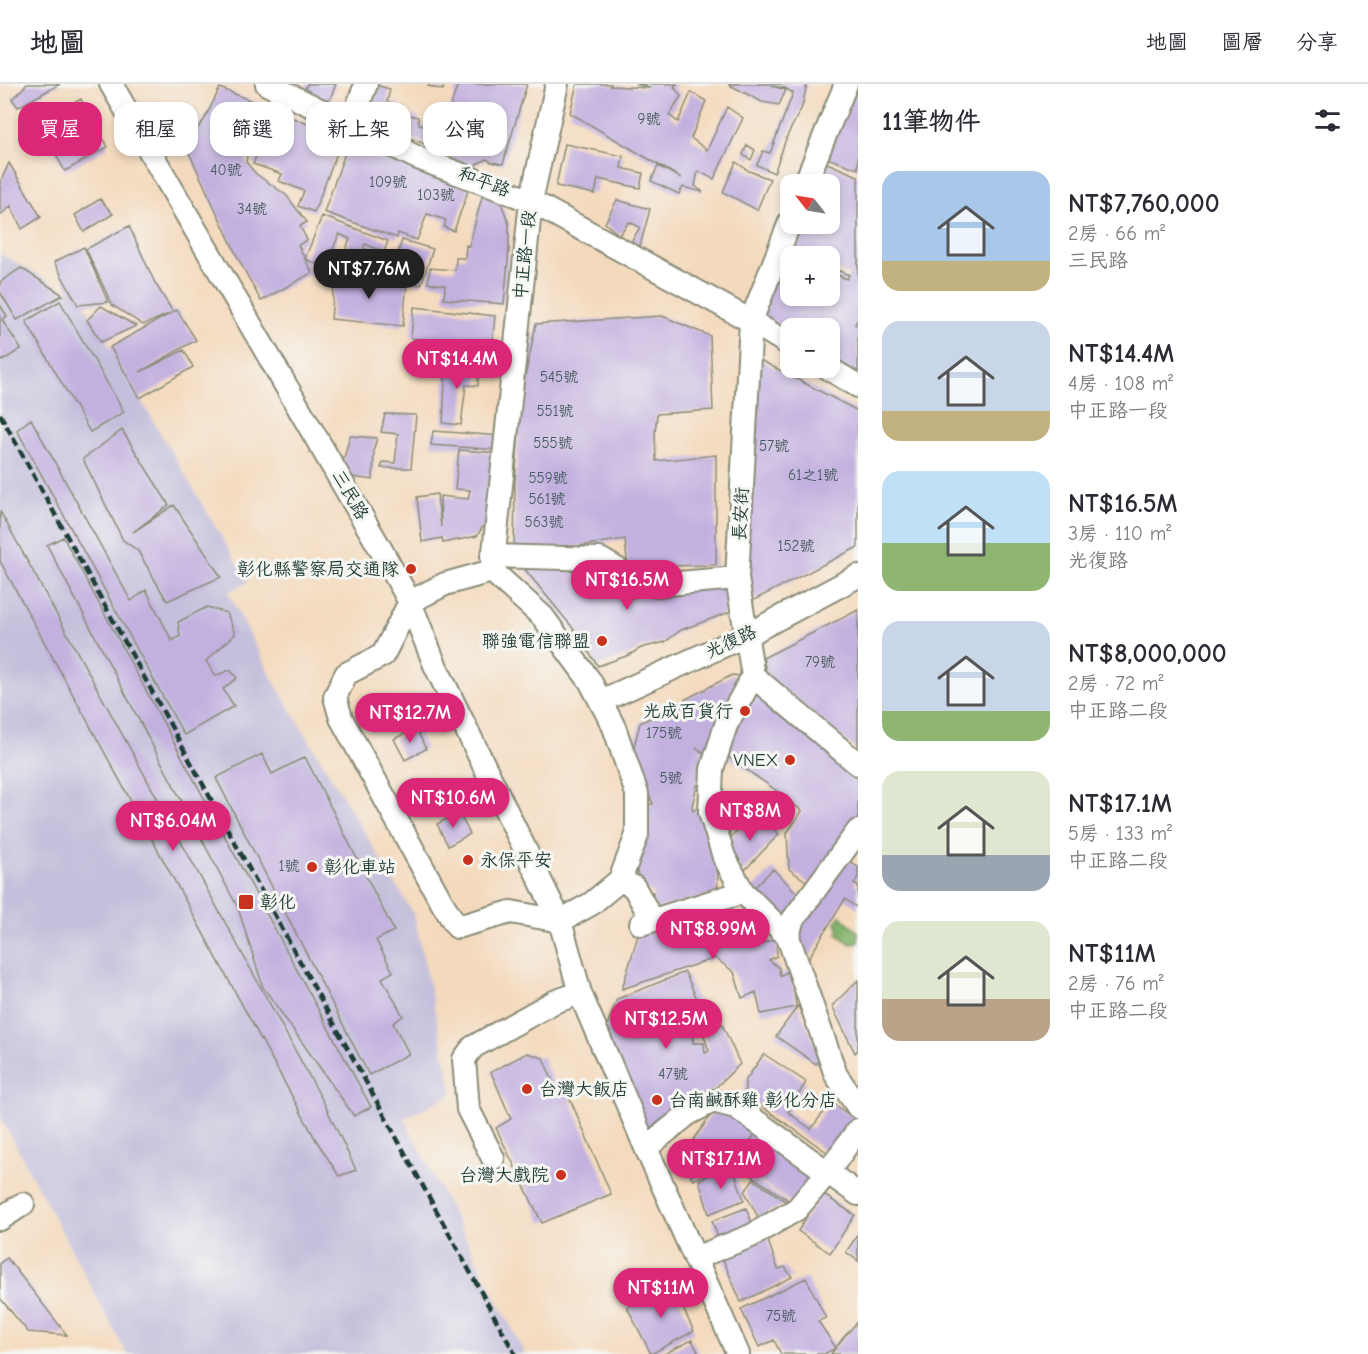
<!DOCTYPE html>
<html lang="zh-TW">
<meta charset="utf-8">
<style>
body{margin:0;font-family:"Comic Neue","LXGW WenKai TC",sans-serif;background:#f7f7f7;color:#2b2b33;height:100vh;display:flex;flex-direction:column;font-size:22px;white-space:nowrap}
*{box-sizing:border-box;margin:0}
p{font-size:20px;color:#7c7c81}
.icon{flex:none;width:33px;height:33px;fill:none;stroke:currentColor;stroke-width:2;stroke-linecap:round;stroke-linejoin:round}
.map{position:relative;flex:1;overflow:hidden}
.drawer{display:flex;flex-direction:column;background:#fff;width:510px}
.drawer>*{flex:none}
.top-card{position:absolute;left:18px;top:18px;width:570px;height:54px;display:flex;gap:12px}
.needle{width:39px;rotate:301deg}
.fabs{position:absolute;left:780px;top:90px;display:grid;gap:12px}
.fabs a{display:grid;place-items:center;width:60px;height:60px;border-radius:12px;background:#fff;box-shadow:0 3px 9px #0003;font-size:30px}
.price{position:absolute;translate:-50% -51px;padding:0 14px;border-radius:21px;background:#db2777;color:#fff;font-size:20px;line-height:39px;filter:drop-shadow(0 2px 3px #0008)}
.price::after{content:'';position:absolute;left:50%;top:36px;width:18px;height:14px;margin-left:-9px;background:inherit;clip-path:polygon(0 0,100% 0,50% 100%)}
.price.active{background:#222;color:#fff}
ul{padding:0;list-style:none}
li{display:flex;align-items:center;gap:18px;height:150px;padding:0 24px}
li span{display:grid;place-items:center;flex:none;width:168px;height:120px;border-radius:18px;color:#555}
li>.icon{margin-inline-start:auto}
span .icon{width:72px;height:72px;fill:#fffc;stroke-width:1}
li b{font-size:26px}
h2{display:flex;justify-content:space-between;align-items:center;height:72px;padding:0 24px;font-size:26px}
.chip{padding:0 21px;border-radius:18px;background:#fff;box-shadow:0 3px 9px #0003;font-size:21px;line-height:54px}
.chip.active{background:#db2777;color:#fff}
header{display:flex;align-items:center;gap:36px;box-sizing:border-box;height:84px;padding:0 30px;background:#fff;border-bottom:2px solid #e1e1e2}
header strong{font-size:28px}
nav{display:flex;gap:33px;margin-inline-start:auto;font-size:21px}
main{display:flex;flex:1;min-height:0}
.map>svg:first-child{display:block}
.industrial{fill:#c4c0db}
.forest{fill:#84b36c;stroke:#527850;stroke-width:1.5}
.building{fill:#c2b0df}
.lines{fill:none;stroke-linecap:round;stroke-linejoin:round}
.minor-casing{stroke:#8a8c78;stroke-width:26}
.minor{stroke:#fff;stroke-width:22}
.rail{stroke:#1f3d34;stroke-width:4.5;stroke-dasharray:9 4.5;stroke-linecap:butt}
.poi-dot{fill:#c8321e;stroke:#f6f6f2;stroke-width:2}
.labels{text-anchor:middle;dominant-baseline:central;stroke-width:6;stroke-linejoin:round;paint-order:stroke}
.number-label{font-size:15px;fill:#485a5f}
.street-label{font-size:18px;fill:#1f3d34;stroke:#f6f6f2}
.poi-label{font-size:18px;fill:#1f3d34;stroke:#f6f6f2;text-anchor:end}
</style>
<header>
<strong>地圖</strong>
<nav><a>地圖</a><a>圖層</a><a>分享</a></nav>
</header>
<main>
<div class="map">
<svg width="858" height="1270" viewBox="0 0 858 1270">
<rect width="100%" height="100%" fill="#f6f6f2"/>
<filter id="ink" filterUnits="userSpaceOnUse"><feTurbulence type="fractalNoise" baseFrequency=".0167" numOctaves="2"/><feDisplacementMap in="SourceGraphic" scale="12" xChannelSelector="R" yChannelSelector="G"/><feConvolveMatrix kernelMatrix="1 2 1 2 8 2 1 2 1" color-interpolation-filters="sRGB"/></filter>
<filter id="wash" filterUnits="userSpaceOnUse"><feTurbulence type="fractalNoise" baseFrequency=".008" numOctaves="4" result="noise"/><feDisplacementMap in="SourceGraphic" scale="24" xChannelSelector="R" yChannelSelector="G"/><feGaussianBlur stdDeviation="1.35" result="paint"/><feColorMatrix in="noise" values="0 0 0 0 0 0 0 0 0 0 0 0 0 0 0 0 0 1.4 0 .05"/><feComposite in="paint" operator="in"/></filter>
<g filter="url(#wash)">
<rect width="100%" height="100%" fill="#f4dabd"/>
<path class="industrial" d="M0,170L81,214L248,498L228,508L273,596L414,831L453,1010L404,1034L525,1270H127L0,1032Z"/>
<path class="forest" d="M840,831L858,848V859L851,860L837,850L839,847L836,838Z"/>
<g id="blocks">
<path class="building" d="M27,0H60L18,23L12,15Z
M307,0H336L326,25L302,15Z
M372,0L390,5L387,18L401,21L400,29L418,33L419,40L439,45L432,63L361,34Z
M429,0H444L443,6L428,2Z
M458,0H527L503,80L491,78L487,75L471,83L441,71L445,57L451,61L456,48L470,54L482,52L484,45L448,30Z
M577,0H611L610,2L650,4L636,0H677L674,3L681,12L669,31L678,38L691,8L706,17L691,54L707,66L727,23L743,34L714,95L698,87L695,102L703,108L683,103L679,110L651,97L658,82L681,94L570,29Z
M728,0H807L802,23L787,52L774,89L757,81L763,67L770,69L793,9L785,4L771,2L786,6L779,21L762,18Z
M837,0H858V85L813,69Z
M220,4L327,48L329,43L345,49L314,128L298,122L304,107L279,97L282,90L253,80L257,70L244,65L224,52L247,72L246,78L256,90L286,111L307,138L300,142L307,156L298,161L312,189L261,217L238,174L185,60L204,36Z
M81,15L108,63L65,87L38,38Z
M351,52L469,104L454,147L444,143L446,136L427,130L417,156L398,149L397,154L324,128Z
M565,60L623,72L621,84L643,89L640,104L598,95L595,110L556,102Z
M747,61L755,66L751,76L743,71Z
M815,74L858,92V235L855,240L858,241V294L830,277V244H790V256L744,233L774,164L790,171V212H830V188L847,195L849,191L830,183V172H804L776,161L790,140H830V100H803Z
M736,78L749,87L770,95L757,126L723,108Z
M9,79L41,133L22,145L11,122L0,131V99Z
M483,109L500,116L509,140V165L504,220L444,215L445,201L428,199L430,184L455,186L456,174H465L466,161L469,162Z
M100,115L113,130L84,148L75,131Z
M617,116L650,125L639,166L630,160L640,143L629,138L619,151L605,139Z
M322,132L388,157L384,168L365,160L363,164L387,173L379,193L353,191L338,185L350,155L339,150L326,184L305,175Z
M129,142L155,199L173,228L177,226L196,256L140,288L184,266L193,283L140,314L110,263L171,229L143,241L112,221L86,165Z
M402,156L433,165L421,201L391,192Z
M84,163L108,218L78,221L54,178Z
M21,184L63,211L17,236L0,208V198Z
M335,191L407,197L403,242L331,235Z
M60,217L124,328L90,348L26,237Z
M0,221L7,232L2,236L21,265L2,277L0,274Z
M101,222L136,242L101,258L87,236Z
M414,223L495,232L492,263L411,254Z
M662,232L710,252L713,326L657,330L655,349L656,377L716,371V481L664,482L628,487L625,455L573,463L514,468L515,397L522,308L536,240Z
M446,275L464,279L478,290V302L466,301L461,341L443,339Z
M762,277L858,327V463L752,517L738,509L746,285Z
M385,330L416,331L411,384H381L383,378L395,379L398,350L381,348Z
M31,335L131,517L146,506L172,557L180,552L178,538L207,523L227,529L235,550L206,577L215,592L230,586L237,594L223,605L234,622L184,651L17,346Z
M122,346L169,421L133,448L174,421L221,493L167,517L138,467L123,456L83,375Z
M433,347L502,352L501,366L431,361Z
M350,352L377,354L374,364L373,396L345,392L343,378Z
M459,366L499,369L492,428L477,452L443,459L442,454L422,458L417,413L437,410L441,443L440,412L468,415L470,406L455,405Z
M0,427L324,1019L356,1086L339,1092L316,1056L0,477Z
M63,453L371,1023L354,1032L263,903L238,824L47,461Z
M523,483L561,484L581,490L585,497L595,487L631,507L630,515L645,510L734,499L738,525L681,546L665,558L641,564L629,571L598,582L572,543Z
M858,526V667L767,592L763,574Z
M732,591L741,592L858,688V741L813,802L789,785L787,749L802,727L780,709L718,666L715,674L696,664L708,673L705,697L697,701L692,722L693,727L700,722L718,790L717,810L652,826L653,808L643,806L636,785L638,760L647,721L653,720L632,670L640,639Z
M416,644L426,665L405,676L394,655Z
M262,670L272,690L305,673L394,847L376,856L393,888L382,894L403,932L393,939L409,970L369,991L216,694Z
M459,729L470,750L448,762L437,740Z
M756,729L779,750L743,788L721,763Z
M843,773L858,783V793L854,800L858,802V824L845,815L802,885L791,852Z
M773,785L805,817L784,846L748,810Z
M706,830L708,848L724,846L725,859L757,846L762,860L776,854L777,872L769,876L779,884L780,892L792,885L796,923L761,930L756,908L742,914L734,888L715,874L622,905L639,848Z
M685,888L697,915L691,931L693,959H704L705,969L709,967L703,949L721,938L740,980L707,1012L694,1021L684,1019L647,1046L602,955L617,915Z
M858,896V966L855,969L832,922Z
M798,922L821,972L816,980L776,952Z
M527,969L543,974L559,1012L567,1008L611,1110L542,1139L496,1044L511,1035L491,988Z
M764,970L806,998L788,1028L811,1045L831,1018L855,1035L831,1071L745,1011V997Z
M727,1027L815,1089L794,1120L734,1080L754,1052L732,1078L693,1096L685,1079L688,1064L712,1029Z
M732,1081L744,1116L709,1130L699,1096Z
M753,1095L788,1119L758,1133L745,1108Z
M821,1109L855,1131L830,1169L798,1147Z
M746,1124L753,1142L719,1156L712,1137Z
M858,1150V1177L846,1168Z
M766,1151L778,1185L785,1183L792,1193L741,1218L721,1171Z
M7,1174L67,1251L28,1248L0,1214V1179Z
M806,1194L826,1234L818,1237L836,1264L824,1270H781L774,1256L759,1263L741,1225Z
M671,1200L694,1247L651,1270L627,1223Z
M858,1237V1270H831L843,1254Z
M692,1256L699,1270H664Z"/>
</g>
</g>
<g filter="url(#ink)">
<use href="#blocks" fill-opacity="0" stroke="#8a8c78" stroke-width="1.5"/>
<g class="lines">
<defs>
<path id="minor" d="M111,0L380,464L410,518L435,581L560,837L580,909L646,1064L738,1270
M267,0L418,74L531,117L751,237L790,261
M557,0L531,117L492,487L543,533L590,597L614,643L637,710V751L620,796L591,820L560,837
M351,40L366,0
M805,100L846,0
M790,138L751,237L737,494L753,592L858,680
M828,284L858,302
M492,472L600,475L637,497L656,501L737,494
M410,518L383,571L346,590L335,613L341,634L441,817L457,843L511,828L560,837
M410,518L445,500L492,487
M753,592L726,641L712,685L710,728L724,773L743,808L788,853L836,991L858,1023
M601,617L747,551L858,492
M620,796L634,803L652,836
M641,840L743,808
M788,853L792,837L858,747
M646,1064L688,1030L713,1017L736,1023L858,1110
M493,1074L468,1025L464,975L473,963L554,918L580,909
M0,1135L23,1120
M695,1174L751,1152L797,1125L827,1089L858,1046"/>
</defs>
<use href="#minor" class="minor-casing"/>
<use href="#minor" class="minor"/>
<path class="rail" d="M0,330L515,1270"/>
</g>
</g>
<g class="poi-dot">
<circle cx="411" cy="485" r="6"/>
<circle cx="602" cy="557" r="6"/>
<circle cx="745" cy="627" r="6"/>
<circle cx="790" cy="676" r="6"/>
<circle cx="468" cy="776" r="6"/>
<circle cx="312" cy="783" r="6"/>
<rect x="238" y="810" width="16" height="16" rx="3"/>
<circle cx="527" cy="1005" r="6"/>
<circle cx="657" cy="1016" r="6"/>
<circle cx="561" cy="1091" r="6"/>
</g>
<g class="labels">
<g class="number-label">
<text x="649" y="35">9號</text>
<text x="226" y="86">40號</text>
<text x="388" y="98">109號</text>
<text x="436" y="111">103號</text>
<text x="252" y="125">34號</text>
<text x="559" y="293">545號</text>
<text x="555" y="327">551號</text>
<text x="553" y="359">555號</text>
<text x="774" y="362">57號</text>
<text x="813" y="391">61之1號</text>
<text x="548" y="394">559號</text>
<text x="547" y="415">561號</text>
<text x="544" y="438">563號</text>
<text x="796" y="462">152號</text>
<text x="820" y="578">79號</text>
<text x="664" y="649">175號</text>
<text x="671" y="694">5號</text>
<text x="289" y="782">1號</text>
<text x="673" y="990">47號</text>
<text x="781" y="1232">75號</text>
</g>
<g class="street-label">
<text transform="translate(484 98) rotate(21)">和平路</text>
<text transform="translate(525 171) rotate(-84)">中正路一段</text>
<text transform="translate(350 411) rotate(60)">三民路</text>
<text transform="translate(741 430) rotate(-87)">長安街</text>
<text transform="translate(731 558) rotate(-25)">光復路</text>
</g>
<g class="poi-label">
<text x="399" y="485">彰化縣警察局交通隊</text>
<text x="590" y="557">聯強電信聯盟</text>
<text x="733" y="627">光成百貨行</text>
<text x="778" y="676">VNEX</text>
<text x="480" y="776" text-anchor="start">永保平安</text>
<text x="324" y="783" text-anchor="start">彰化車站</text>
<text x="260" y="818" text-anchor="start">彰化</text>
<text x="539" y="1005" text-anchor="start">台灣大飯店</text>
<text x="669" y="1016" text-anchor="start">台南鹹酥雞 彰化分店</text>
<text x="549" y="1091">台灣大戲院</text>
</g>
</g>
</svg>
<div class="fabs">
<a><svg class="needle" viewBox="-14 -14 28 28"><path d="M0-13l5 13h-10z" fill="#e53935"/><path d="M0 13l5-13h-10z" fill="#7c7c81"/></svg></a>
<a>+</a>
<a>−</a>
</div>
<b class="price active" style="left:369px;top:216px">NT$7.76M</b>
<b class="price" style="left:457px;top:306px">NT$14.4M</b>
<b class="price" style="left:627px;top:527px">NT$16.5M</b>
<b class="price" style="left:410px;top:660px">NT$12.7M</b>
<b class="price" style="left:453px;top:745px">NT$10.6M</b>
<b class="price" style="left:750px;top:758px">NT$8M</b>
<b class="price" style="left:173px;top:768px">NT$6.04M</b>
<b class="price" style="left:713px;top:876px">NT$8.99M</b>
<b class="price" style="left:666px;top:966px">NT$12.5M</b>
<b class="price" style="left:721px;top:1106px">NT$17.1M</b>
<b class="price" style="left:661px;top:1235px">NT$11M</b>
<div class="top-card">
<a class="chip active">買屋</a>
<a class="chip">租屋</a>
<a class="chip">篩選</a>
<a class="chip">新上架</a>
<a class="chip">公寓</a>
</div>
</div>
<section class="drawer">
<h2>11筆物件<svg class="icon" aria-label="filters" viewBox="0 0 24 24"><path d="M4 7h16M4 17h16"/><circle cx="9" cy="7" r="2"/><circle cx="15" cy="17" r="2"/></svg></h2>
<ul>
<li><span style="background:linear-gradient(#a9c7e8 75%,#c2b280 0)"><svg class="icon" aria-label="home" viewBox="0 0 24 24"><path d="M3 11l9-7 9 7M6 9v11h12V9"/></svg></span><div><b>NT$7,760,000</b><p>2房 · 66 m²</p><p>三民路</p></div></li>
<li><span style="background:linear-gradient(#c9d6e8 75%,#c2b280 0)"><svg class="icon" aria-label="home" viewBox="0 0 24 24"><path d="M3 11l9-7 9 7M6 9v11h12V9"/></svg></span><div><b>NT$14.4M</b><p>4房 · 108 m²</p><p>中正路一段</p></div></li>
<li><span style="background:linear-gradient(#bfe0f5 60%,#8fb573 0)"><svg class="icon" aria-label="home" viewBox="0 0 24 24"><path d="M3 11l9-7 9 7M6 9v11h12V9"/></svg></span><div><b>NT$16.5M</b><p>3房 · 110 m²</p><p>光復路</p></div></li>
<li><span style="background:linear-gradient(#c9d6e8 75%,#8fb573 0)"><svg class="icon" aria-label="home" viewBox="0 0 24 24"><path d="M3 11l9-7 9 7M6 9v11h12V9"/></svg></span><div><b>NT$8,000,000</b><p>2房 · 72 m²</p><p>中正路二段</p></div></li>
<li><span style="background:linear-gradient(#dfe7d0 70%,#9aa5b1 0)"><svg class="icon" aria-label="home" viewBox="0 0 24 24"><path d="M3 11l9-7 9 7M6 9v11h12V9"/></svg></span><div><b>NT$17.1M</b><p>5房 · 133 m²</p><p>中正路二段</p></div></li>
<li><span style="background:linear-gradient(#dfe7d0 65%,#b9a48a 0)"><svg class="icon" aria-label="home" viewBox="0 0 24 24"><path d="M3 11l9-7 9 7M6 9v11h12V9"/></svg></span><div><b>NT$11M</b><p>2房 · 76 m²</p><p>中正路二段</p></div></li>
</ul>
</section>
</main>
